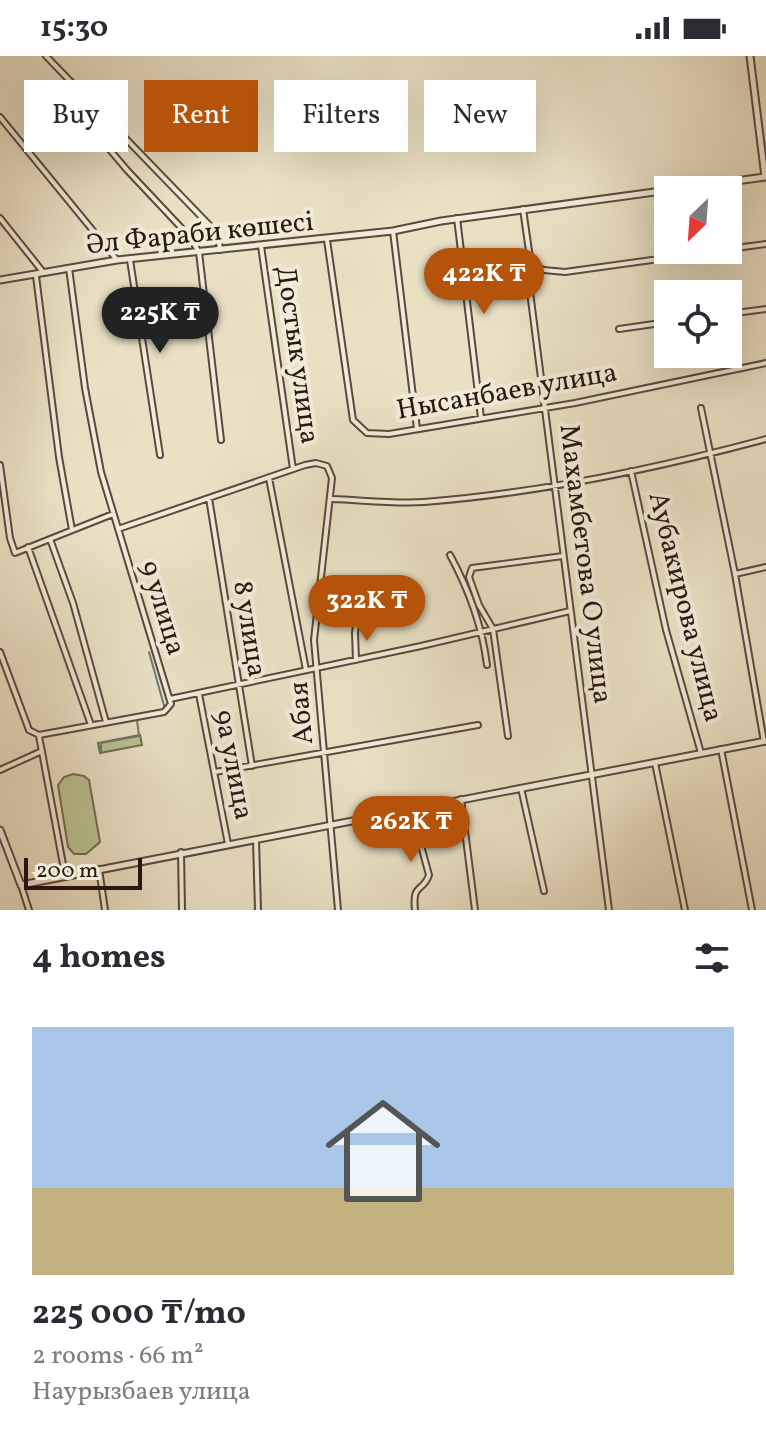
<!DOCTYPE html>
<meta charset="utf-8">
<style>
body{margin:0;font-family:Vollkorn,serif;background:#f2f2f3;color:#2b2b33;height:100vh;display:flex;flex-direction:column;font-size:30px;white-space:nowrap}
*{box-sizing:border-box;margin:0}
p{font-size:26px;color:#7c7c81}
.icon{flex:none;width:44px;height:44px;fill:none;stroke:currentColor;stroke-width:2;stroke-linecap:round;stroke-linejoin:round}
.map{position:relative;height:854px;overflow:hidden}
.drawer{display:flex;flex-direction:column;background:#fff;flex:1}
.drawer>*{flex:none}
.hud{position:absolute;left:24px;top:24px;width:718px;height:72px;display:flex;gap:16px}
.needle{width:52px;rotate:205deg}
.fabs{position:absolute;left:654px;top:120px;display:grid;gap:16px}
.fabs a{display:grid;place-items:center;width:88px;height:88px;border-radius:0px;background:#fff;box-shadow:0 8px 32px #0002;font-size:40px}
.scale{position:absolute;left:24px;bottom:20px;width:118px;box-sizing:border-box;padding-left:8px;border:4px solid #2a170f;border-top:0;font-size:22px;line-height:28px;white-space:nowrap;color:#2a170f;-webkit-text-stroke:6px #f1ecd9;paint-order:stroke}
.price{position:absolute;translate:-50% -68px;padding:0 18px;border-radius:28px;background:#b45309;color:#fff;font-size:26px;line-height:52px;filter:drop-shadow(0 2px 4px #0008)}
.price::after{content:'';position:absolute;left:50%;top:48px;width:24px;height:18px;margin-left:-12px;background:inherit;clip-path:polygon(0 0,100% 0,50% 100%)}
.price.selected{background:#222;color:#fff}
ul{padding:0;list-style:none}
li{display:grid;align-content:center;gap:16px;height:424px;padding:0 32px}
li+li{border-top:2px solid #e1e1e2}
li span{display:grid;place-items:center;height:248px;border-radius:0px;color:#555}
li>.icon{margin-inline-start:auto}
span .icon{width:144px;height:144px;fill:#fffc;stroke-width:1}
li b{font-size:34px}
h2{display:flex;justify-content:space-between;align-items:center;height:96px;padding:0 32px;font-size:34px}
.pill{padding:0 28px;border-radius:0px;background:#fff;box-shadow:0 8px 32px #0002;font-size:28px;line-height:72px}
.pill.selected{background:#b45309;color:#fff}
.status{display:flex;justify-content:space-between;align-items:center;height:56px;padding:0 40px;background:#fff;direction:ltr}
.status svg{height:22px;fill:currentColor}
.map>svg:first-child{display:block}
.green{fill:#bbc292;stroke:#726c50;stroke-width:2}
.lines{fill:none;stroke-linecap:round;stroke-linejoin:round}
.stream{stroke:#6e7977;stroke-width:2}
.minor-casing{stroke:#5a4a3c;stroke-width:8}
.tertiary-casing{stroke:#5a4a3c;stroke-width:9}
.minor{stroke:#f1ecd9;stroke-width:4}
.tertiary{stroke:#f1ecd9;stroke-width:5}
.labels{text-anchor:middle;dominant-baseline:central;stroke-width:8;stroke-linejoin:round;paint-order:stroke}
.street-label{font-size:28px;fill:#2a170f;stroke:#f1ecd9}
</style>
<div class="status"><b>15:30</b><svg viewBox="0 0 49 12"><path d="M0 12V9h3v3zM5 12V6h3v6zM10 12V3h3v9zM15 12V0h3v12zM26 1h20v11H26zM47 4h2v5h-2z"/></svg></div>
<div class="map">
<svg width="766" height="854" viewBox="0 0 766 854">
<rect width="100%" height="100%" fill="#eae1c5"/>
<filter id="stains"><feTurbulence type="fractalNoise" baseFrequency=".0025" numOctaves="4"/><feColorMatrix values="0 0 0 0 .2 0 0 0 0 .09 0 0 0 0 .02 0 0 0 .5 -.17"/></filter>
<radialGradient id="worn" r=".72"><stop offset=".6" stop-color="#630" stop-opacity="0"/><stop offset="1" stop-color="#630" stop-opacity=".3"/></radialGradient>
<path class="green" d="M140,679L142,689L100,697L98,687Z
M73,718L84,720L89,724L100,786L86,798H74L68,791L58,729L64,721Z"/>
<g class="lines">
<path class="stream" d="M149,596L165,653
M101,696V687L139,680L137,664L166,657"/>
<defs>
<path id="minor" d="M46,0L218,178L220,194
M87,43L77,55L127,114L189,180L199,196L221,384
M0,61L117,204
M523,153L531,209L544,214L565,216L724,194
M0,162L43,216
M457,162L481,362
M393,175L417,373
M327,184L353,364L367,377L389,378L575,347L766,307
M261,190L293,413
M728,193L766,188
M130,204L160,399
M465,217L530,236L609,854
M36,220L59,401L72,474
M728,258L766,253
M619,273L668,266
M701,352L735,518L764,686
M0,409L10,482L15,497L50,483
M631,415L666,574L701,697
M269,422L306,614
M209,442L252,710
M332,443C362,444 394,448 424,446C539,437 655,413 766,383
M118,473L305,409L316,407L327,410L332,422L314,584L338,854
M28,491L91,669
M450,499C469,534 482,569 487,609
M735,518L766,511
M0,596L29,674L39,679L164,656L171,648L101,416L85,332L69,212
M356,604L355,577L360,537L366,531L399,523
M199,638L228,788
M170,643L421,590L570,555
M106,666L73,547L50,483L113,458
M39,680L65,819
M508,680L493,573L479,549L469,521L472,512L563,500
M721,693L752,854
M655,707L685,854
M0,714L42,695
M215,716L478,669
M521,732L544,835
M461,743L475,854
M411,753L429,819C423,837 412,826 415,854
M256,784L258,854
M181,796L182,854
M99,813L105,854
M21,829L29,854"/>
<path id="tertiary" d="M0,224L117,204L393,175L441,165L765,121L750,0
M0,774L21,829L766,685"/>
</defs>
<use href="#minor" class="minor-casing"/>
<use href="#tertiary" class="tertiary-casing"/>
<use href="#minor" class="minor"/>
<use href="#tertiary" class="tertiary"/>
</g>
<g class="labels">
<g class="street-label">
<text transform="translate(200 178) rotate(-6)">Әл Фараби көшесі</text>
<text transform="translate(297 299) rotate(82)">Достык улица</text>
<text transform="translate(507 336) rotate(-10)">Нысанбаев улица</text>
<text transform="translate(585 508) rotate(83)">Махамбетова О улица</text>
<text transform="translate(685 551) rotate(76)">Аубакирова улица</text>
<text transform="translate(162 552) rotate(73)">9 улица</text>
<text transform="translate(249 573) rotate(81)">8 улица</text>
<text transform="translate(302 657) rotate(-95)">Абая</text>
<text transform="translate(233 709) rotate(79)">9а улица</text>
</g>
</g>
<rect width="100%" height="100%" filter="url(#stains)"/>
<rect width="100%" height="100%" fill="url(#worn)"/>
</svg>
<div class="fabs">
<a><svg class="needle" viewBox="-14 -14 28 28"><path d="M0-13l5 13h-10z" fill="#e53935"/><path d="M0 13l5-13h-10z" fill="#7c7c81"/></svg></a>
<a><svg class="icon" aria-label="locate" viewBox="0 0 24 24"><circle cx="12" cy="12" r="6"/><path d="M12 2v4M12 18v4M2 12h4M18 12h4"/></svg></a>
</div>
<div class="scale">200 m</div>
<b class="price" style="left:484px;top:260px">422K ₸</b>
<b class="price selected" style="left:160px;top:299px">225K ₸</b>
<b class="price" style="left:367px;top:587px">322K ₸</b>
<b class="price" style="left:411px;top:808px">262K ₸</b>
<div class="hud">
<a class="pill">Buy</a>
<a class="pill selected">Rent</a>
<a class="pill">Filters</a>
<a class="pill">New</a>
</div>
</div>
<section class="drawer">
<h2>4 homes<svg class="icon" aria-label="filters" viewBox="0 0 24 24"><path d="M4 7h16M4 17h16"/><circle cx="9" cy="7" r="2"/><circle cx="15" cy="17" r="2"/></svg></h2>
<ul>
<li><span style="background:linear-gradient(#a9c7e8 65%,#c2b280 0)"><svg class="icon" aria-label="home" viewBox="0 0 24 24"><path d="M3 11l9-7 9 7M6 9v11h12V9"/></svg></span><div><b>225 000 ₸/mo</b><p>2 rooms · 66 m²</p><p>Наурызбаев улица</p></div></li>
</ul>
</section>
